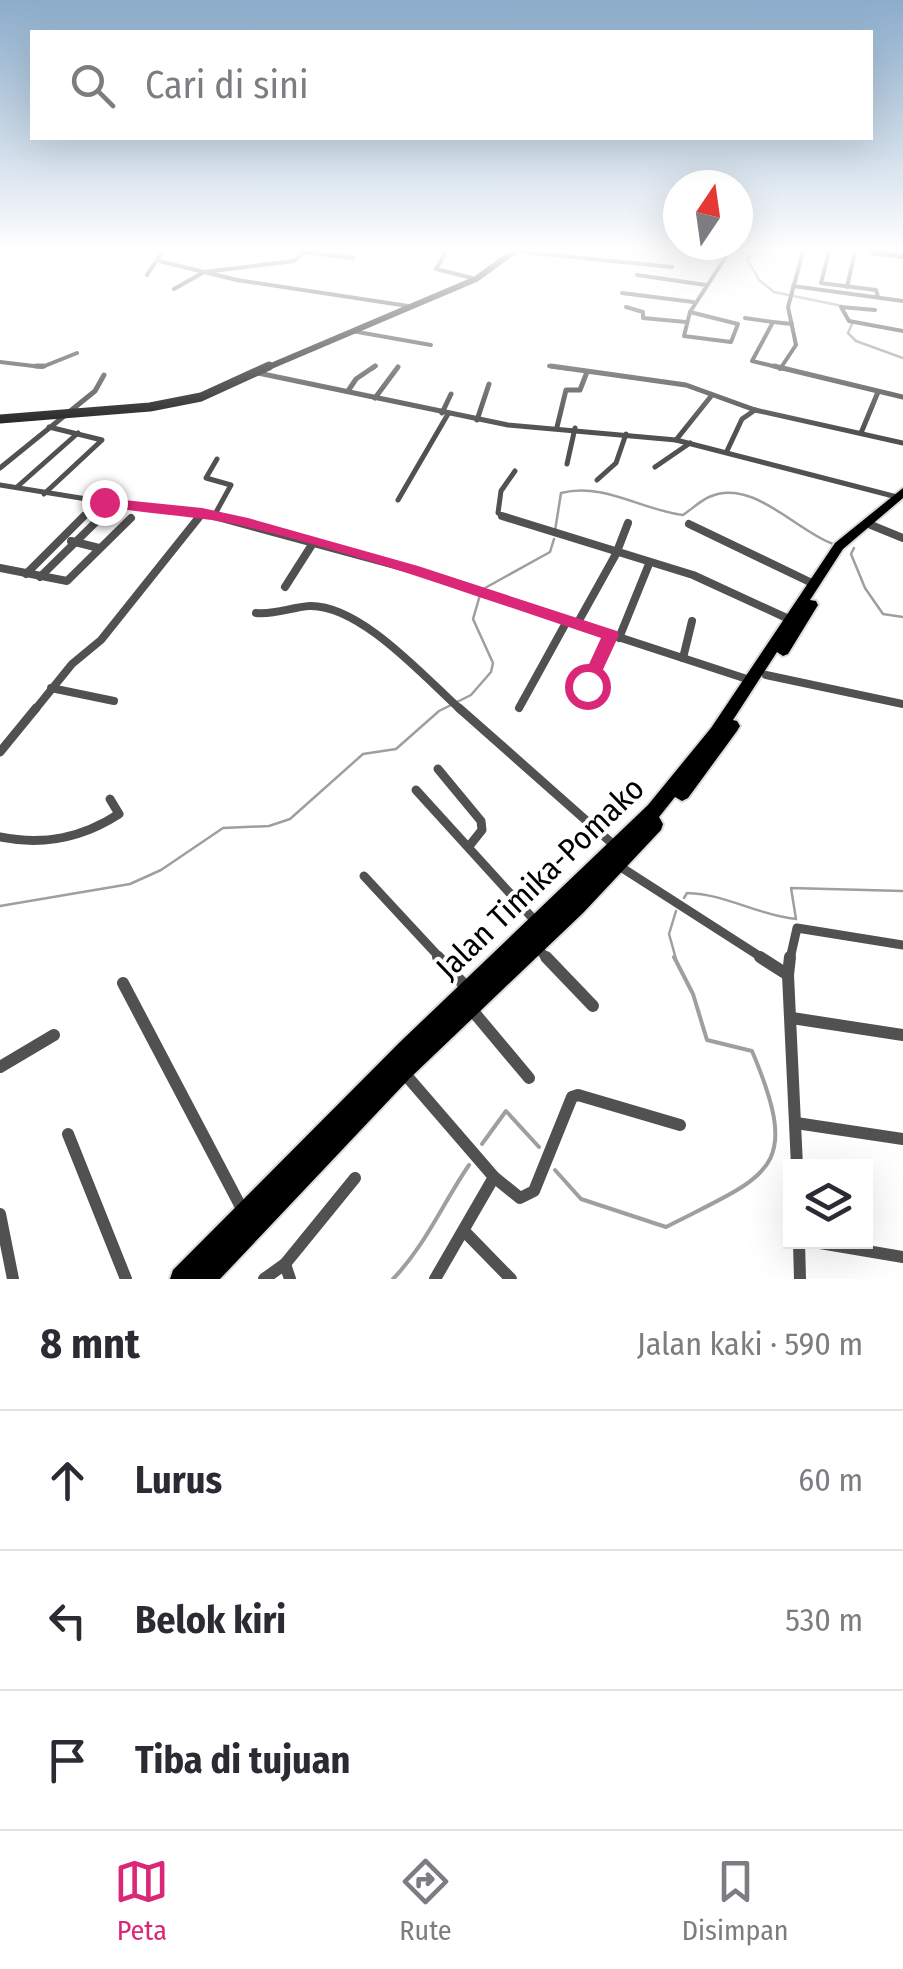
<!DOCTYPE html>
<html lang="id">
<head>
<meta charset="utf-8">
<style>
  :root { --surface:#fff; --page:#f7f7f7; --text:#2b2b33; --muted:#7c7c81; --line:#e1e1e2; --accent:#db2777 }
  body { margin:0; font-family:"Fira Sans Condensed",sans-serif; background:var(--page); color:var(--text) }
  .controls { position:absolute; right:30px; bottom:30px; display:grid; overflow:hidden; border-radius:0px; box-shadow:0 10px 40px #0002 }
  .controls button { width:90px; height:90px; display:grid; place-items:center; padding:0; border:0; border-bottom:2px solid var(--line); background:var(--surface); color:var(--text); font:50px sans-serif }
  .compass { position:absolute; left:663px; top:170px; width:90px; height:90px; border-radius:50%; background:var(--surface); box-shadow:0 10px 40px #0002; rotate:13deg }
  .stop { position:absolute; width:30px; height:30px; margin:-22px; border:8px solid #db2777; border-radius:50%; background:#fff }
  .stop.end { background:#db2777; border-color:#fff; box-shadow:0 2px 10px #0008 }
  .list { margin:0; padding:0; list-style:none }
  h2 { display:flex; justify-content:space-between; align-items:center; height:130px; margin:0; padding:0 40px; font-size:42px }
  h2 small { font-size:32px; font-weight:400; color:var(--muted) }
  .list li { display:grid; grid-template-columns:65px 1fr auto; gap:30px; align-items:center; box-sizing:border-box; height:140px; padding:0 40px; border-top:2px solid var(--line) }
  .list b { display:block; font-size:38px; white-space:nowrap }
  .list em { font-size:32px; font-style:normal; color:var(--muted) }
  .icon { flex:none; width:55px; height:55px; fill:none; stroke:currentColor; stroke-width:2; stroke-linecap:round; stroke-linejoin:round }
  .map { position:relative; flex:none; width:903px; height:1279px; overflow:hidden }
  .search { position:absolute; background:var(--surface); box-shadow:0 10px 40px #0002; left:30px; right:30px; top:30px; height:110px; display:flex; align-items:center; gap:25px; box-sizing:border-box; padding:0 35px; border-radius:0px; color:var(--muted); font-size:38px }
  .sheet { height:550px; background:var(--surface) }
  nav { display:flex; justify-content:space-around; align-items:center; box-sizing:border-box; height:140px; border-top:2px solid var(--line); background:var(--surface); font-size:28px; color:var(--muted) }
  nav a { display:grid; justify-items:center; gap:5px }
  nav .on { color:var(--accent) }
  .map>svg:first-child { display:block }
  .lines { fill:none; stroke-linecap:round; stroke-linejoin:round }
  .stream-far1 { stroke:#9f9f9f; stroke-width:2.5 }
  .stream { stroke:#9f9f9f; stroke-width:4 }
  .highway-casing { stroke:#dbdbdb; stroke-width:4 }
  .street-far4 { stroke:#515151; stroke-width:4 }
  .street-far3 { stroke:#515151; stroke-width:5 }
  .street-far2 { stroke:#515151; stroke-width:8 }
  .street-far1 { stroke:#515151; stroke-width:9 }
  .street { stroke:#515151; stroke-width:12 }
  .secondary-far1 { stroke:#1e1e1e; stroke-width:6 }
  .secondary { stroke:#1e1e1e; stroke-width:9 }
  .highway { fill:#000; fill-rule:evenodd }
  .route { fill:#db2777 }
  .labels { text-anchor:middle; stroke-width:8; stroke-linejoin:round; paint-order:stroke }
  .near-street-label { font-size:32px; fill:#000; stroke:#fff }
</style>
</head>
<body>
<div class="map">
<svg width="903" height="1279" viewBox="0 0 903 1279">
  <rect width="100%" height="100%" fill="#fff"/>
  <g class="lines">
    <g class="stream-far1">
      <path d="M754,252L747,259L759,280L774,292L842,306"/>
      <path d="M852,324L848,333L856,341L903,358"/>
      <path d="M555,531L561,493C603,482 642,510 683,515C692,509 700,501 709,497C752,477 796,531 833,544"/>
      <path d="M854,548L851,554L865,588L883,614L903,617"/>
      <path d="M485,588L550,552L554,539"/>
      <path d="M684,898L687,893C726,894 757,915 796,919L791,888L903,891"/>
      <path d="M0,906L130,884L161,870L223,828L269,826L290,819L363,754L396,749L439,711L471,695L491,672L493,663L473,619L480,595"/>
      <path d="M676,959L669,934L676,911"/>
    </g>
    <g class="stream">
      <path d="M482,1144L506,1111L539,1147"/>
      <path d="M555,1170L581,1199L666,1227C769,1174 803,1172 752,1051L707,1040L693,994L674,957"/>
      <path d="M393,1279C425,1246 443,1203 469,1165"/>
    </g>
    <defs>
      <path id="highway" d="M903,488V498L843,549L810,600L816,601L818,605L788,654L783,656L777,652L733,720L737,721L740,726L737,731L688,798L682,801L675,797L659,817L663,824L661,830L583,913L410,1078L220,1279H170L173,1270L400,1042L648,805L711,728L835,543Z"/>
    </defs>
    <use href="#highway" class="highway-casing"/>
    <g class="street-far4">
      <path d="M304,252L353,258"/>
      <path d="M446,252L436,269L476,279"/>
      <path d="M523,252L672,267"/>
      <path d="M829,252L821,283L876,290L878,297"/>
      <path d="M159,261L237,280L408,306"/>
      <path d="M147,275L162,252"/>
      <path d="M637,275L706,285"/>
      <path d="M793,286L903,301"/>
      <path d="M847,287L855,252"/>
      <path d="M174,289L204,272L294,261L304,252"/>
      <path d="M622,293L693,302"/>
      <path d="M626,307L643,312V318L686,322"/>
      <path d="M875,310L841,307L849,321L903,331"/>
      <path d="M690,312L738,324L731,342L684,336Z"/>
      <path d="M690,312L729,252"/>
      <path d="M745,318L773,322"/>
      <path d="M352,331L431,345"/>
      <path d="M0,362L42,367L77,353"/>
      <path d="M549,366L570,369"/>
      <path d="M372,369L376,366"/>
      <path d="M780,369L796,345L788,307L803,252"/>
      <path d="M785,369L752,361L773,322L792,324"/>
    </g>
    <g class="street-far3">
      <path d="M36,366H44"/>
      <path d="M551,366L686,385L755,410L903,443"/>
      <path d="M774,366L903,397"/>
      <path d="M258,373L508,425L676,440L897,497"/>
      <path d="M348,391L356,379L375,366"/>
      <path d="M375,398L398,367"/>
      <path d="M442,413L451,394"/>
      <path d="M477,420L489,384"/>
      <path d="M557,427L566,390H580L587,372"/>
      <path d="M861,433L878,392"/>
      <path d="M676,440L712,395"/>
      <path d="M727,451L742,419L755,410"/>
      <path d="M567,464L575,428"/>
      <path d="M655,467L690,443"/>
      <path d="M0,468L95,391L104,375"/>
      <path d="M597,480L616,463L626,434"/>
      <path d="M0,485L99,501"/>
      <path d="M17,487L78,433"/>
      <path d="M44,494L102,440L49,427"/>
      <path d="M398,500L448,414"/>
      <path d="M214,516L231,485L206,478L217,459"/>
      <path d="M82,518L99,501L225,518"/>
      <path d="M100,518L115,503"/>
      <path d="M198,518L202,513"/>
      <path d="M506,518L498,513L501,491L515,471"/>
    </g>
    <g class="street-far2">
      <path d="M214,516L413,570L750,680"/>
      <path d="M502,516L693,575L791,620"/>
      <path d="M689,524L814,584"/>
      <path d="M871,525L903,538"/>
      <path d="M71,541L99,548"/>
      <path d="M0,568L67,581L131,518"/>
      <path d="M26,574L84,516"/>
      <path d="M40,577L102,516"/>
      <path d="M285,587L313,543"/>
      <path d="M256,613C276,615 291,607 310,606C361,605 425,678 462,711"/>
      <path d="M577,624L616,554L628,523"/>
      <path d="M619,638L649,564"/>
      <path d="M683,658L692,621"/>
      <path d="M766,675L903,704"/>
      <path d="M51,688L114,701"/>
      <path d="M582,697L611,635"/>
      <path d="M519,708L567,621"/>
      <path d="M34,711L72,664L101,640L200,516"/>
    </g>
    <g class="street-far1">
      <path d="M459,708L615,846"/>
      <path d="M0,752L36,708"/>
      <path d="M438,769L481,821L482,830L470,845"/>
      <path d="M416,790L537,923"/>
      <path d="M0,837C44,846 82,838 119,814L110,799"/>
      <path d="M616,864L764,959"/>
      <path d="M364,876L441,959"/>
      <path d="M537,948L548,959"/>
      <path d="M790,959L797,928L903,945"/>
    </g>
    <g class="street">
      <path d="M438,957L468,989"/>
      <path d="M546,957L593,1006"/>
      <path d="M760,957L788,975L797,1166"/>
      <path d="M788,975L790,957"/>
      <path d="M123,983L242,1209"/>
      <path d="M472,1010L529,1078"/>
      <path d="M792,1018L903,1035"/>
      <path d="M0,1067L54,1035"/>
      <path d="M405,1074L494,1177L520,1198L534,1191L572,1097L578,1095L680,1125"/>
      <path d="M796,1123L903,1139"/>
      <path d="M68,1134L126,1279"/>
      <path d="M0,1214L13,1279"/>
      <path d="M465,1232L511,1279"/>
      <path d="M799,1242L800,1279"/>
      <path d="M814,1242L903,1257"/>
      <path d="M285,1264L290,1279"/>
      <path d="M264,1279L285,1264L355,1178"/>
      <path d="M435,1279L494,1177"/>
    </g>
    <g class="secondary-far1">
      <path d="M872,252L903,256"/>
      <path d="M264,369L476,279L513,252"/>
    </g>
    <path class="secondary" d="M0,419L150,407L201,397L269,366"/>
    <use href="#highway" class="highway"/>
  </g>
  <linearGradient id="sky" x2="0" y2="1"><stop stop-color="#8baccb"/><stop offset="0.58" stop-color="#fff"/><stop offset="1" stop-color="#fff" stop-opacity="0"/></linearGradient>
  <rect width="903" height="431" fill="url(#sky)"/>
  <path class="route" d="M104,498L202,508L248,518L418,566L617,631L619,635L593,691L587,693L579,686L601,638C483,599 365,555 243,526C196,515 147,515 100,505L98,502Z"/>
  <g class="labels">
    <g class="near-street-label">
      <text transform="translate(540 878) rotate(-44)" y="11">Jalan Timika-Pomako</text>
    </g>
  </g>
</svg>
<div class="controls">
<button><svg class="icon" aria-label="layers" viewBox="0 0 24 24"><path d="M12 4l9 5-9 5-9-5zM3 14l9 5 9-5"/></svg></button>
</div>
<svg class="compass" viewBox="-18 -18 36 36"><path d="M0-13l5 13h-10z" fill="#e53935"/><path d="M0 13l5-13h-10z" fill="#7c7c81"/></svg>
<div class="stop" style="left:587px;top:686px"></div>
<div class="stop end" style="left:104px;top:502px"></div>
<div class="search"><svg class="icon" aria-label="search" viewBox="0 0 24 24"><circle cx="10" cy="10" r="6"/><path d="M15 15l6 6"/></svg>Cari di sini</div>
</div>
<section class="sheet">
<h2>8 mnt<small>Jalan kaki · 590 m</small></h2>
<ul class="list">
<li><svg class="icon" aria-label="ahead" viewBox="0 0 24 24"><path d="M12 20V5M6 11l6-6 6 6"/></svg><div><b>Lurus</b></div><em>60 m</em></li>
<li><svg class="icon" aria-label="left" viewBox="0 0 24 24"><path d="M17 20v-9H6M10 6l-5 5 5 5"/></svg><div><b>Belok kiri</b></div><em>530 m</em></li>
<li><svg class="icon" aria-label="arrive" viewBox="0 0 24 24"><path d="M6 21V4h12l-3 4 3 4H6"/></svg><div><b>Tiba di tujuan</b></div></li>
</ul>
</section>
<nav>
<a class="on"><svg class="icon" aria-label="map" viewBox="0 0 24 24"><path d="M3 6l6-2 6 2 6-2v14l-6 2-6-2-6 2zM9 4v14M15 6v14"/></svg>Peta</a>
<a><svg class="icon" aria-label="directions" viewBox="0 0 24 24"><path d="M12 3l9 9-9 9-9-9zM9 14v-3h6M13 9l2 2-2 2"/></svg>Rute</a>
<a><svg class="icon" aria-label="saved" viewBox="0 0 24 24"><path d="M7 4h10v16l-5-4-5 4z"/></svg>Disimpan</a>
</nav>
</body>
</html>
